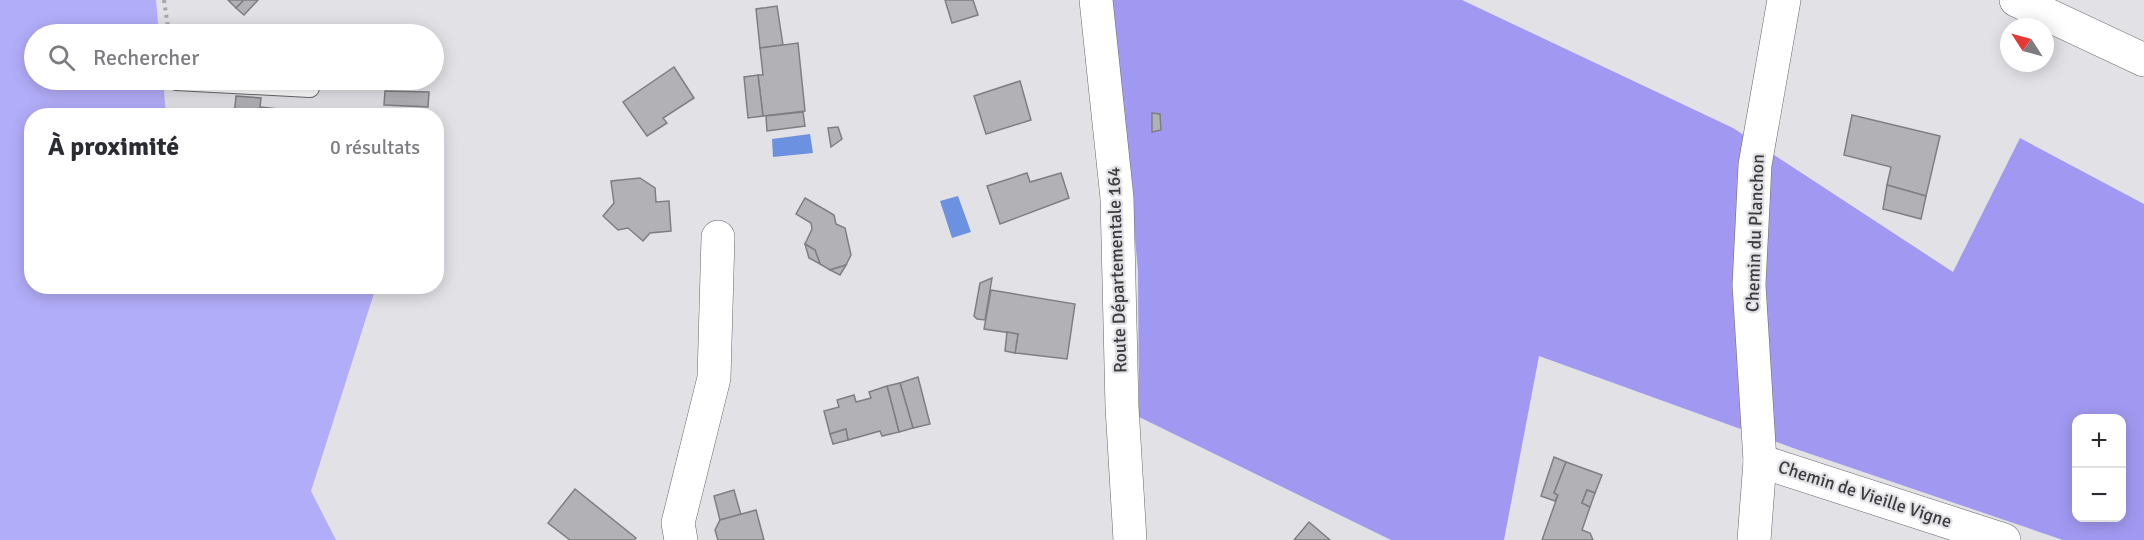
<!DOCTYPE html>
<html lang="fr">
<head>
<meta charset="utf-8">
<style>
  :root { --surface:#fff; --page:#f2f2f3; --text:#2b2b33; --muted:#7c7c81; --line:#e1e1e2 }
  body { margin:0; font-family:Signika,sans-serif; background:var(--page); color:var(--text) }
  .controls { position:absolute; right:18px; bottom:18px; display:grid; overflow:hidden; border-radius:12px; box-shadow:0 3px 15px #0003 }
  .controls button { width:54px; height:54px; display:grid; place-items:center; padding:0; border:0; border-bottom:2px solid var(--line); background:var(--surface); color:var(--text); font:30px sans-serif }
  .compass { position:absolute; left:2000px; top:18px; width:54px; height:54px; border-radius:50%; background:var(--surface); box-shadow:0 3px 15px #0003; rotate:306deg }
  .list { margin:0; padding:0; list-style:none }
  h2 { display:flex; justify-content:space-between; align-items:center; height:78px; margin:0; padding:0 24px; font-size:26px }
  h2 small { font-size:20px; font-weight:400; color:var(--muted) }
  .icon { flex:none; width:33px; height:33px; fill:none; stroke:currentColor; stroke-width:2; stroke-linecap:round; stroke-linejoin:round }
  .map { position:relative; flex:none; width:2144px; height:540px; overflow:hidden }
  .search { position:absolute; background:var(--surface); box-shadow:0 3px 15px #0003; left:24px; top:24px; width:420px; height:66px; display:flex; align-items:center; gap:15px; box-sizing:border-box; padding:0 21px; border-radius:33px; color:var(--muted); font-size:22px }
  .panel { position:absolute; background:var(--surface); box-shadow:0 3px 15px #0003; left:24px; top:108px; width:420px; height:186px; border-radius:24px }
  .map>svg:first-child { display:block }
  .green { fill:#b2adf8 }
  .forest { fill:#a199f1; fill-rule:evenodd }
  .water { fill:#6c91e1 }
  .building { fill:#b2b1b5; stroke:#807e83; stroke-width:1.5 }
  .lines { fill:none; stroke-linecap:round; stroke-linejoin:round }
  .service-casing { stroke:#67676b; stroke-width:20 }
  .minor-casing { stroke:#67676b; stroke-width:34 }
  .tertiary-casing { stroke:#67676b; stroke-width:34 }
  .path { stroke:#a7a7ab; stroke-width:4; stroke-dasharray:3 4.5; stroke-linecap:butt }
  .service { stroke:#fff; stroke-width:18 }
  .minor { stroke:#fff; stroke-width:33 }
  .tertiary { stroke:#fff; stroke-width:33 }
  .labels { text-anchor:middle; stroke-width:4.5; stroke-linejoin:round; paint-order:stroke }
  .street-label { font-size:18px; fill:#3c3c3e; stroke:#e1e1e6 }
</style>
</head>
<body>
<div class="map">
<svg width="2144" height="540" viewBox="0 0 2144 540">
  <rect width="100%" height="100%" fill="#e1e1e6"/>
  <path class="green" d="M0,0H156L159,34H34V80H163L166,115L32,116V286L376,287L311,491L336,540H0Z"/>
  <path class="forest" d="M1112,0H1462L1733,128L1953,272L2020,138L2144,204V540H2063L1793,448L1539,356L1504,540H1391L1139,417L1138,271ZM2076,418H2122V518H2076Z"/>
  <g class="water">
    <path d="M810,134L813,153L773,157L772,139Z"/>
    <path d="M958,196L971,232L952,238L940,201Z"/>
  </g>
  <g class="building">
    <path d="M228,0H244L236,8Z"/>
    <path d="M244,0H258L244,15L236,8Z"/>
    <path d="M945,0H973L978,15L952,23Z"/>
    <path d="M777,6L783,45L760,48L756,9Z"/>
    <path d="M798,43L805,111L763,116L758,75H763L760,48Z"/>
    <path d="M674,67L694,98L663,118L667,123L647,136L623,102Z"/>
    <path d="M758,75L763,116L748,118L744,77Z"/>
    <path d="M1020,81L1031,120L986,134L974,96Z"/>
    <path d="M385,91L429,92L428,107L384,105Z"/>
    <path d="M236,96L261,98L260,107L287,110L286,116H234Z"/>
    <path d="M803,112L805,126L767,131L766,116Z"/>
    <path d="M1152,113L1160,114L1161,130L1152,132Z"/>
    <path d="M1852,115L1940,136L1926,196L1887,185L1891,167L1844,155Z"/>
    <path d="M838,127L842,139L831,147L828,128Z"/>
    <path d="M1027,173L1030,182L1061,173L1069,198L1000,224L987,186Z"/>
    <path d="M640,178L655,188L656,202L669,201L671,231L650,233L643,241L628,228L618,230L603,216L614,203L611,181Z"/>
    <path d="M1887,185L1926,196L1921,219L1883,209Z"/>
    <path d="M805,198L834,215L836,224L845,228L851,255L846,265L830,270L820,264L815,250L805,244L812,229L811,223L796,214Z"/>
    <path d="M805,244L815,250L820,264L809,258Z"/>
    <path d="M846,265L840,275L830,270Z"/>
    <path d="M992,278L985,320L977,319L974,316L980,283Z"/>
    <path d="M991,290L1075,304L1067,359L1015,353L1018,334L984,329Z"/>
    <path d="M1007,332L1018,334L1015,353L1005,351Z"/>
    <path d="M918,377L930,424L913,428L900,383Z"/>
    <path d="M900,383L913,428L899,432L887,386Z"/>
    <path d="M887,386L899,432L882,436L880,431L848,440L846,429L830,434L824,411L839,407L837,400L854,395L856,402L871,398L869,392Z"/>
    <path d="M846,429L848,440L833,444L830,434Z"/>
    <path d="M1554,457L1566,462L1554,493L1558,495L1555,501L1541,496Z"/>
    <path d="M1566,462L1602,475L1595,493L1587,490L1582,503L1590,507L1582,530L1590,533L1593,540H1542L1558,495L1554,493Z"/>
    <path d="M575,489L636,538L634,540H570L548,523Z"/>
    <path d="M734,490L741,515L720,520L714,496Z"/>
    <path d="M1587,490L1595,493L1590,507L1582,503Z"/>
    <path d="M756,510L764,540H718L715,530L720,520Z"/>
    <path d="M1309,522L1330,540H1294Z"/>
  </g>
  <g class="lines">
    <defs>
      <path id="service" d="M176,81L310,88"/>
      <g id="minor">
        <path d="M2016,0L2144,60"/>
        <path d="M1760,461L2004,540"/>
        <path d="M681,540L678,523L714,378L718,237"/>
        <path d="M1754,540L1760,461L1749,285L1755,165L1784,0"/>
      </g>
      <path id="tertiary" d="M1096,0L1117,198L1122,407L1130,540"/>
    </defs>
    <use href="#service" class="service-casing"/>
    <use href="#minor" class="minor-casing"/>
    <use href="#tertiary" class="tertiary-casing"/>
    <path class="path" d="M164,0L169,34"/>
    <use href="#service" class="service"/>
    <use href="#minor" class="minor"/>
    <use href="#tertiary" class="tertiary"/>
  </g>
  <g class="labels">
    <g class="street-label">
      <text transform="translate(1755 233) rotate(-88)" y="6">Chemin du Planchon</text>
      <text transform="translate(1117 270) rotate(-92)" y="6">Route Départementale 164</text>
      <text transform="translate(1865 494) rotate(18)" y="6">Chemin de Vieille Vigne</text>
    </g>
  </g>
</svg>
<div class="controls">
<button>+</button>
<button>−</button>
</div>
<svg class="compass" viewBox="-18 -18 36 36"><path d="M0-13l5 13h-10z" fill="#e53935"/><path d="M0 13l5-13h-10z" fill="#7c7c81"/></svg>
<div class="search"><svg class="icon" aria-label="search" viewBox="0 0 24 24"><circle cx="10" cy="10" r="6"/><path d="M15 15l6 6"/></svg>Rechercher</div>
<section class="panel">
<h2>À proximité<small>0 résultats</small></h2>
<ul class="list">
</ul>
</section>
</div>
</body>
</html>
